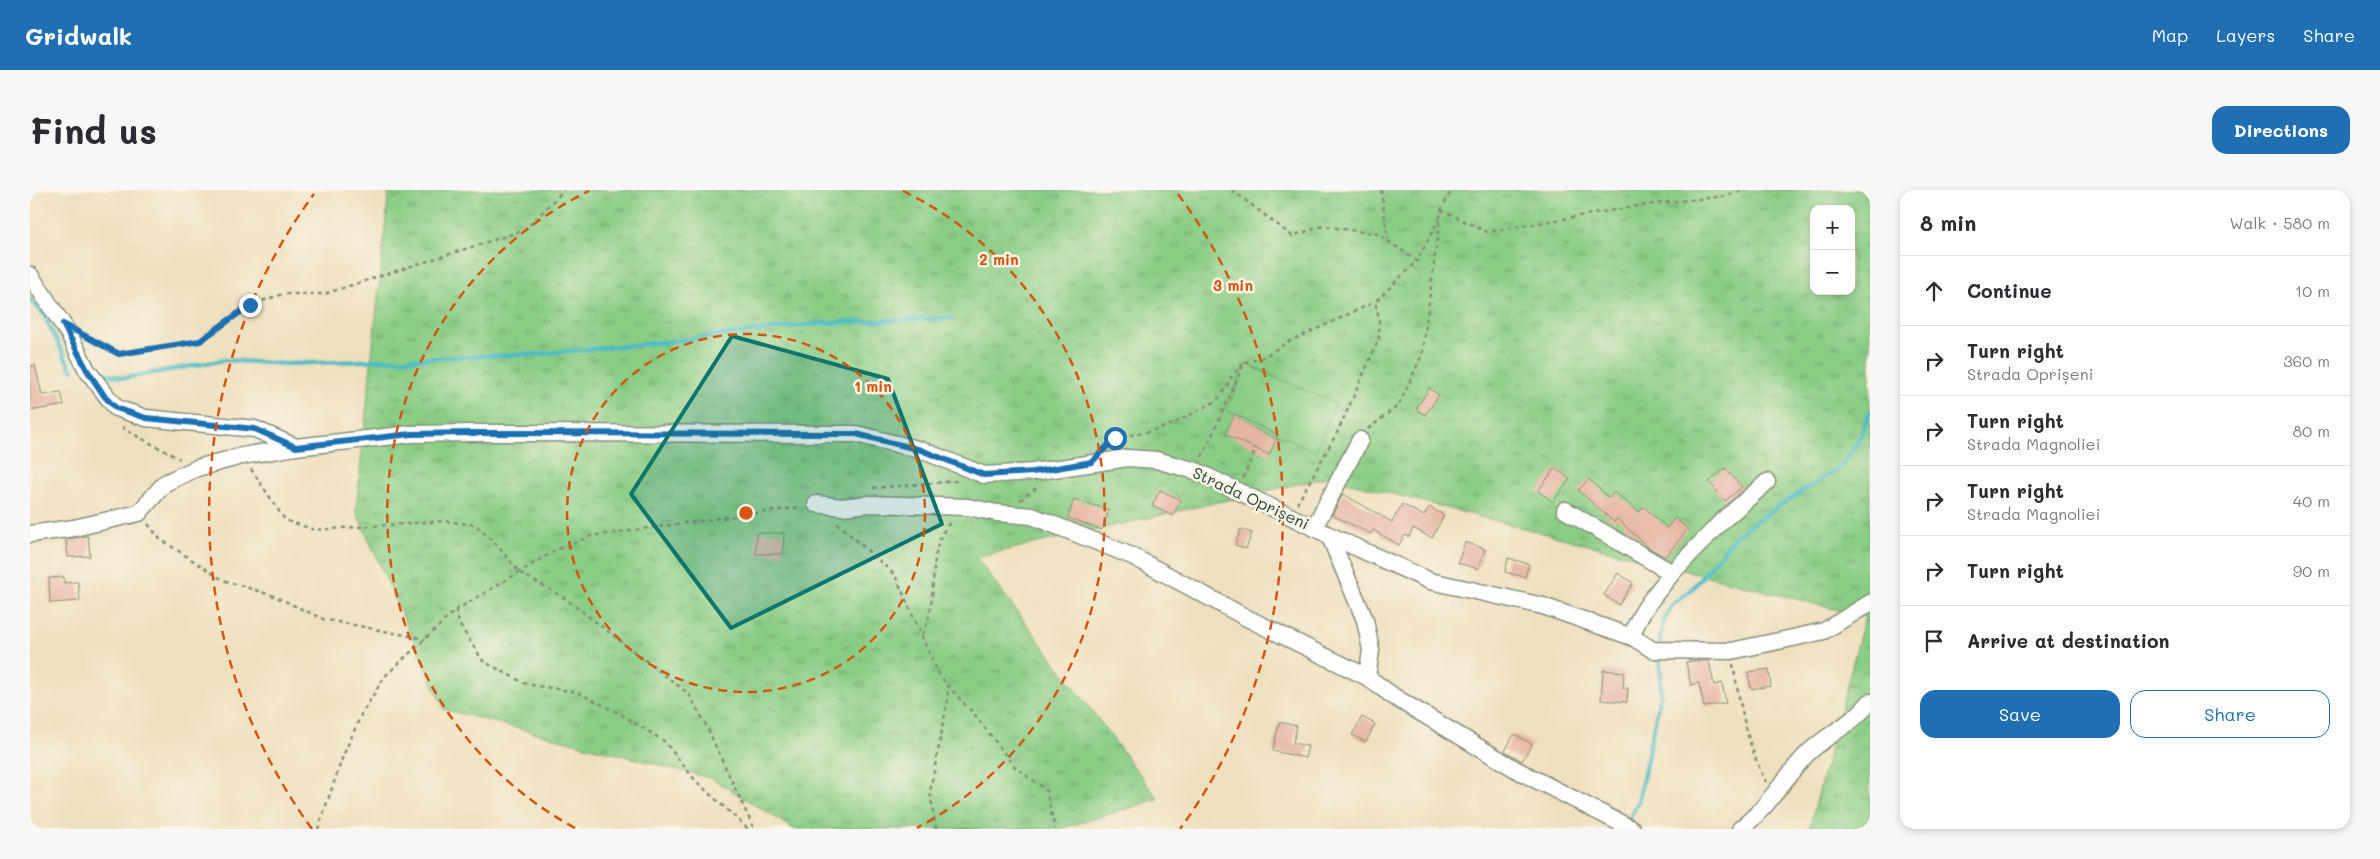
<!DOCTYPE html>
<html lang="en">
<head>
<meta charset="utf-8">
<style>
  :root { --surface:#fff; --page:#f7f7f7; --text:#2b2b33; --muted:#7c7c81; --line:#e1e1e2; --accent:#1f6fb2 }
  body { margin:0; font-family:Mali,sans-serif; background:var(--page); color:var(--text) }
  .controls { position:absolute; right:15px; top:15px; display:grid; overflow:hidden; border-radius:10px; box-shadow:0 2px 8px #0003 }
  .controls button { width:45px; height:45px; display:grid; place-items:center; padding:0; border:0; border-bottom:1px solid var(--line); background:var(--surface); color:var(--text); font:25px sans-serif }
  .stop { position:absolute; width:15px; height:15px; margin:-11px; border:4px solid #1f6fb2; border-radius:50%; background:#fff }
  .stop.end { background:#1f6fb2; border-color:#fff; box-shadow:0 1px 5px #0008 }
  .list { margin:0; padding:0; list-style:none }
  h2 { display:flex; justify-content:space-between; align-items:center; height:65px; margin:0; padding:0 20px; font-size:21px }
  h2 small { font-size:16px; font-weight:400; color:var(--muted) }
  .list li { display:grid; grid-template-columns:32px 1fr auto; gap:15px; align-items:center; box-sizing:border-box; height:70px; padding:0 20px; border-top:1px solid var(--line) }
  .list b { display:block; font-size:19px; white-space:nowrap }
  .list p { margin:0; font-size:16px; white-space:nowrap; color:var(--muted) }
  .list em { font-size:16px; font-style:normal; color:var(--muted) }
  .actions { display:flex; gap:10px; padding:15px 20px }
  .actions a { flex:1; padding:11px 0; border:1px solid var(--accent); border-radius:15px; text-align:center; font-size:18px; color:var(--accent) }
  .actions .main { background:var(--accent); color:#fff }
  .icon { flex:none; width:28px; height:28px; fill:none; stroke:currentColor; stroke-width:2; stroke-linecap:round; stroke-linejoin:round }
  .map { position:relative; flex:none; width:1840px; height:639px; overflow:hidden; border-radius:15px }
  header { display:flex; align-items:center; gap:30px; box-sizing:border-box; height:70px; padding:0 25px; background:var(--accent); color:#fff }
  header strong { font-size:24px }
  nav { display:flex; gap:28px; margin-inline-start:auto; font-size:18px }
  .intro { display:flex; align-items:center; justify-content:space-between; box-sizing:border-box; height:120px; padding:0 30px }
  h1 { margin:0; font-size:35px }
  .button { padding:12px 22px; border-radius:15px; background:var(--accent); color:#fff; font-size:18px; font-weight:700 }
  main { display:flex; gap:30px; padding:0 30px }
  aside { flex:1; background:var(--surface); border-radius:15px; box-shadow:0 2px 8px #0003 }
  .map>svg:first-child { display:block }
  .grass { fill:url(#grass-tufts); stroke:#54855c; fill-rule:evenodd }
  .pitch { fill:#8acd85; stroke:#54855c }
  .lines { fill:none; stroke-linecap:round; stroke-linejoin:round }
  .stream { stroke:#4dbbc3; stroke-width:4.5 }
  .building { fill:#e5b4a2 }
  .minor-casing { stroke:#868e79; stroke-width:19 }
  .path { stroke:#868e79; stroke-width:2.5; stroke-dasharray:4 4; stroke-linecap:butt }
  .minor { stroke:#fff; stroke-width:16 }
  .route { stroke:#1f6fb2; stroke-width:6 }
  .marked { fill:#0f766e; fill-opacity:0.2; stroke:#0f766e; stroke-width:4; stroke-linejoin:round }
  .ring { fill:none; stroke:#d45610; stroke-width:2.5; stroke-dasharray:9 6 }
  .labels { text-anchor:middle; stroke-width:5; stroke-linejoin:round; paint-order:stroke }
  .street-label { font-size:16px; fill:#1f3d34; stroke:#fcf5e5 }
  .centre { fill:#d45610; stroke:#fcf5e5; stroke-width:2.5 }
  .ring-label { font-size:15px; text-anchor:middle; font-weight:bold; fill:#d45610; stroke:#fcf5e5; stroke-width:5; stroke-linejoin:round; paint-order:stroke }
</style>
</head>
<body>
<header>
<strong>Gridwalk</strong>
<nav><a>Map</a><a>Layers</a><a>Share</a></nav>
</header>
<div class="intro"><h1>Find us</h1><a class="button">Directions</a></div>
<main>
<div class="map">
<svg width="1840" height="639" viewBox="0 0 1840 639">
  <defs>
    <pattern id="grass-tufts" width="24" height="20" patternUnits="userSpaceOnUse" patternTransform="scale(1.25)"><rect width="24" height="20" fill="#8acd85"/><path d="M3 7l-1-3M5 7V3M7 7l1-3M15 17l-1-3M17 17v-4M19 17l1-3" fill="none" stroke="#70a86e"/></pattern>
  </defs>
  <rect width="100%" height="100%" fill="#fcf5e5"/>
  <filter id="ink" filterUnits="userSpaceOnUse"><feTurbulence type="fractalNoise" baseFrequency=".02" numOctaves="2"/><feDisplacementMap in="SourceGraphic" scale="10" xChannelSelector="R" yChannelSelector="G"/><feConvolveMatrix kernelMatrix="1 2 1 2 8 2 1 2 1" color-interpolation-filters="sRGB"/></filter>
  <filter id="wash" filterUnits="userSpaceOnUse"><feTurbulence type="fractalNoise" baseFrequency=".0096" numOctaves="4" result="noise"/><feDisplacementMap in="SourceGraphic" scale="20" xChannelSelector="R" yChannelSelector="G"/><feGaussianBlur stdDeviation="1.12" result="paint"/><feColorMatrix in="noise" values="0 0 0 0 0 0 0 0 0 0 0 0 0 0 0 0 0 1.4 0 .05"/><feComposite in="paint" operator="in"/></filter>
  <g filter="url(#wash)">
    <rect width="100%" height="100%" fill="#eedfbe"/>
    <path class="grass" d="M359,0H1840V639H1779L1835,427L1298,287L946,367L1128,609L1030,639H764L683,589L414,519L326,321ZM1784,19H1821V101H1784Z"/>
    <path class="pitch" d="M1216,174L1306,214L1285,261L1196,220Z"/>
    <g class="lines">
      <g class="stream">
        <path d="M0,109L14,125L41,179L43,180"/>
        <path d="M73,183L94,188L195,170L257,174L508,164L625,153L794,133L922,128"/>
        <path d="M1630,456V447L1634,430L1642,415L1662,399L1703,349L1724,332L1811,277L1827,254L1840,222"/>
        <path d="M1597,634L1608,612L1631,502L1630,464"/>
      </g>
    </g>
    <g id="blocks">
      <g class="building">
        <path d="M5,175L12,205L31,202L34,215L0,221V176Z"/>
        <path d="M1399,198L1409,205L1395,225L1386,219Z"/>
        <path d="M1205,224L1248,245L1239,265L1195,244Z"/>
        <path d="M1525,278L1540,289L1523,312L1508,301Z"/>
        <path d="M1695,278L1712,297L1695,311L1679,292Z"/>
        <path d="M1559,289L1579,308L1584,302L1609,322L1614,317L1637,338L1645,328L1658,339L1635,367L1619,358L1587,329L1584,332L1548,300Z"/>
        <path d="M1130,300L1151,310L1143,326L1122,316Z"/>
        <path d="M1313,304L1362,332L1372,314L1394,326L1399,317L1414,325L1402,348L1383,338L1379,347L1375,345L1369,355L1343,340L1341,344L1302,325Z"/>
        <path d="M1044,309L1079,320L1072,340L1038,328Z"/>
        <path d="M1211,339L1222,343L1216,359L1205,355Z"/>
        <path d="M726,343H754L753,364H726Z"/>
        <path d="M58,346L60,366L38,367L36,349Z"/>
        <path d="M1435,352L1455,359L1448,379L1428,373Z"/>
        <path d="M1478,368L1499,374L1495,387L1475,382Z"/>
        <path d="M1588,383L1603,393L1589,415L1574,405Z"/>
        <path d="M34,387V393L48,392L50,411L20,413L19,388Z"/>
        <path d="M1663,471H1679L1684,495L1692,493L1696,513L1674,517L1669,493L1661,495L1656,472Z"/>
        <path d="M1739,479L1741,496L1721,499L1718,482Z"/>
        <path d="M1573,480L1594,482L1593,498H1598L1597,512L1571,510Z"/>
        <path d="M1332,527L1345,534L1336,552L1322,545Z"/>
        <path d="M1249,532L1267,536L1263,553L1278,556L1275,568L1243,561Z"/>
        <path d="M1484,544L1502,554L1492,571L1475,561Z"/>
      </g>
    </g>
  </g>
  <g filter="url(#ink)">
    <use href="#blocks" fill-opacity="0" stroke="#868e79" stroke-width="1"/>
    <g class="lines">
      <defs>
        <g id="minor">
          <path d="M0,85L39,144L57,180L86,218L116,228L225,239L266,257"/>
          <path d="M786,314L812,317L839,314L938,317L967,323L1002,326L1102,366L1217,428L1337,487"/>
          <path d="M1535,320L1642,383C1627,402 1608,423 1602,447"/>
          <path d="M1284,338L1330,250"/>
          <path d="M0,344L44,338L109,323L135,293L167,278L212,266L266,257L381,244L441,243L826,244L891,260L954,285L1003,282L1098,268L1126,270L1166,281L1299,345L1400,391L1513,416L1602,447L1623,460L1701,461L1758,449L1794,441L1840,413"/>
          <path d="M1299,345L1335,430L1341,460L1337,487L1366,508L1487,580L1602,639"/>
          <path d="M1642,383L1691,332L1737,292"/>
          <path d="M1710,639C1739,617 1753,589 1777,564C1797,544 1822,535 1840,512"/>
        </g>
      </defs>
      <use href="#minor" class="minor-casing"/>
      <g class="path">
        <path d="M1202,0L1262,46L1293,36L1348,44L1387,71L1409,29"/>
        <path d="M1351,0L1358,50"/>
        <path d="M1411,20L1457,42L1614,15L1696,6L1715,0"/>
        <path d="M58,148L89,164L170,151L220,115L253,104H294L495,40L534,0"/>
        <path d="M93,236L94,239L150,269"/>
        <path d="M1338,239L1369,215L1392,165L1411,20L1422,0"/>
        <path d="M1079,255L1085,248L1118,242L1143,234L1186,211L1197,197L1201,187L1213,174"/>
        <path d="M1172,267L1215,172L1230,169L1256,153L1345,112"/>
        <path d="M221,279L255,330L285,340L414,331L446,335L467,355L489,382L536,409L659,504L675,533L724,639"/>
        <path d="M1213,288L1226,258"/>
        <path d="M843,298L927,291"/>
        <path d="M990,310L1008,297"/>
        <path d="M1267,314L1308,241L1349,149V128L1345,112L1387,71"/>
        <path d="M807,333L865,385L907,481L917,495L945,525L984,576L1016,600L1025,639"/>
        <path d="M118,334L130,349L193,390L244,406L293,429L395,449"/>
        <path d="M426,420L429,434L453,471L496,494L546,502L589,523L634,551L666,591L718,639"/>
        <path d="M892,444C911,411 894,357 921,332"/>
        <path d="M1703,474C1710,513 1717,556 1736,592"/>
        <path d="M288,639L313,566L331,525L355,486L426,420L526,360L561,346L771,317"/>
        <path d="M906,639L900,602L918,509L917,495"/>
      </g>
      <use href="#minor" class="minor"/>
    </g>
  </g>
  <g class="lines" filter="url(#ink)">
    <path class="route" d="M220,115L170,151L89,164L33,134L57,180L75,207L86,218L116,228L225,239L266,257L381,244L441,243L826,244L891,260L954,285L1003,282L1062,272L1085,248"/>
  </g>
  <path class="marked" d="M702,146L858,189L912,334L701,438L601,304Z"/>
  <g class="ring">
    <circle cx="716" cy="323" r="179"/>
    <path d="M545 638A358 358 0 0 1 559 1M873 1A358 358 0 0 1 887 638"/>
    <path d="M282 639A537 537 0 0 1 284 4M1148 4A537 537 0 0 1 1150 639"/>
  </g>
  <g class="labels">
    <g class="street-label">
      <text transform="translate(1221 308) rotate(25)" y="6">Strada Oprișeni</text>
    </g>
  </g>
  <circle cx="716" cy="323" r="8" class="centre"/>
  <g class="ring-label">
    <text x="969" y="75">2 min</text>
    <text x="1203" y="101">3 min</text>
    <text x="843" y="202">1 min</text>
  </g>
</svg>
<div class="controls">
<button>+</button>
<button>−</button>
</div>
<div class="stop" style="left:1085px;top:248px"></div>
<div class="stop end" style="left:220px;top:115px"></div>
</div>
<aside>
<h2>8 min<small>Walk · 580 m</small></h2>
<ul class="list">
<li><svg class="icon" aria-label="ahead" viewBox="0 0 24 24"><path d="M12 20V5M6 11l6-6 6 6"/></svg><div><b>Continue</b></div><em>10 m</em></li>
<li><svg class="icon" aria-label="right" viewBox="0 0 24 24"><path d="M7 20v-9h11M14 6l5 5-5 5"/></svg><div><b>Turn right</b><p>Strada Oprișeni</p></div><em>360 m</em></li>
<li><svg class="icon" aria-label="right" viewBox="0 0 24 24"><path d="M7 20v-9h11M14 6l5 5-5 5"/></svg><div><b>Turn right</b><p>Strada Magnoliei</p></div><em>80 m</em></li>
<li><svg class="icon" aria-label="right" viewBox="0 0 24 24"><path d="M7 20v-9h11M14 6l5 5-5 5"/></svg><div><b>Turn right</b><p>Strada Magnoliei</p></div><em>40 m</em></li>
<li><svg class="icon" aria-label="right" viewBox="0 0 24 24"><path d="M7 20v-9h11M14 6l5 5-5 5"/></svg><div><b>Turn right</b></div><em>90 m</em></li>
<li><svg class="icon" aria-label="arrive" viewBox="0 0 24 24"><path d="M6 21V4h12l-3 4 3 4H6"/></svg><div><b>Arrive at destination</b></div></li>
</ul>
<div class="actions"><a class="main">Save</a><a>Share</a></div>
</aside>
</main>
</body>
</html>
